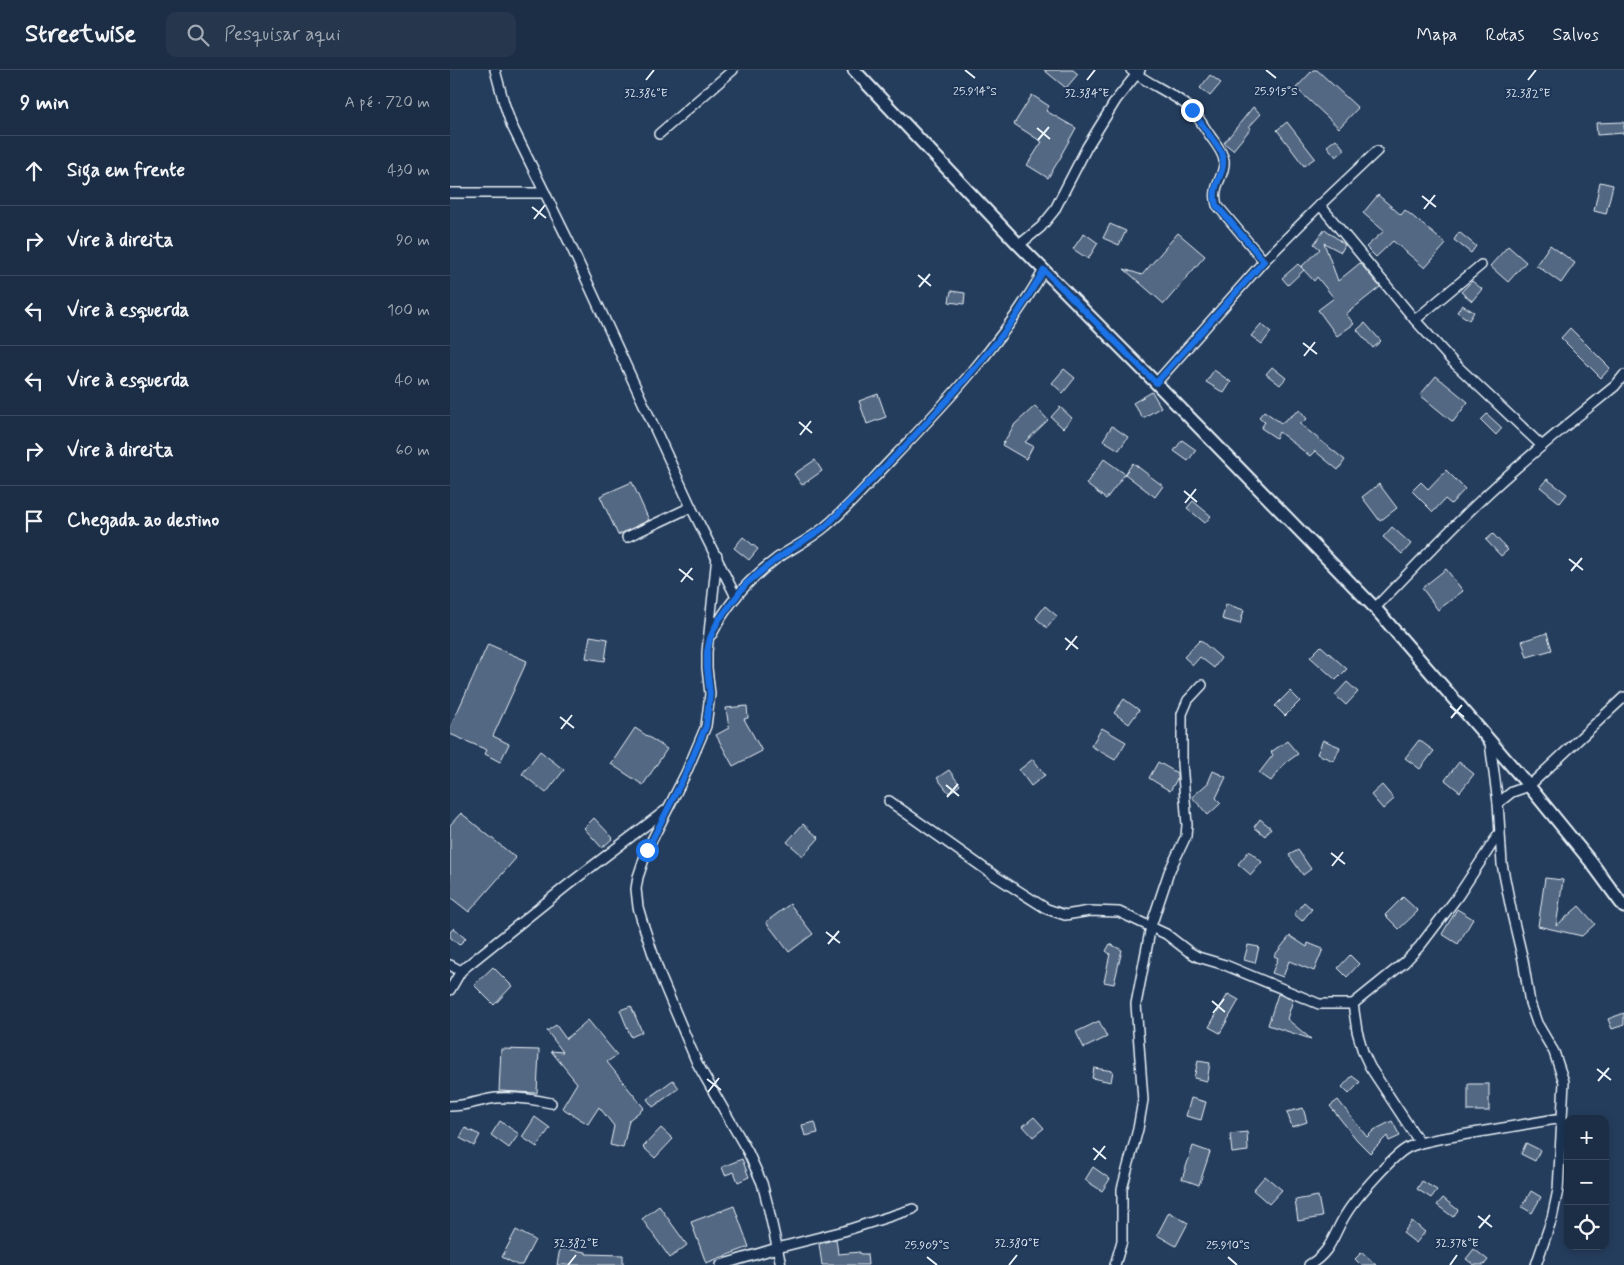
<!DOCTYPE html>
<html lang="pt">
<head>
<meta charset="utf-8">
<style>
  :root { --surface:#1c2e46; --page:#25364d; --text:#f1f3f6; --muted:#a0a8b3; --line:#3a4a5f }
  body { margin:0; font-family:Mynerve,sans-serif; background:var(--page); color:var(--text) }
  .controls { position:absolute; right:15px; bottom:15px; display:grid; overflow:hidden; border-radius:10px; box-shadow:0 2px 8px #0003 }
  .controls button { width:45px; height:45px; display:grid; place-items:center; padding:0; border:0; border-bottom:1px solid var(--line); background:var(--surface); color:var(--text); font:25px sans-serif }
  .stop { position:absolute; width:15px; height:15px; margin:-11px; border:4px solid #1a73e8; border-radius:50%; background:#fff }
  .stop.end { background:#1a73e8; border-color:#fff; box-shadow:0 1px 5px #0008 }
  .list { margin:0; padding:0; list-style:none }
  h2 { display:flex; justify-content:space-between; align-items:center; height:65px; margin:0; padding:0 20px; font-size:21px }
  h2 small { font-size:16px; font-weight:400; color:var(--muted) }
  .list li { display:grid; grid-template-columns:32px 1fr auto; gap:15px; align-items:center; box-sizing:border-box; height:70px; padding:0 20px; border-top:1px solid var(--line) }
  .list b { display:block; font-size:19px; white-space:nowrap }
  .list em { font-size:16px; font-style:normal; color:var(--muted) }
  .icon { flex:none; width:28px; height:28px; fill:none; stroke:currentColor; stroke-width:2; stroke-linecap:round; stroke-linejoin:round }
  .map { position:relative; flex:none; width:1174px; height:1195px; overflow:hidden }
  header { display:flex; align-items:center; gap:30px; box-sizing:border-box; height:70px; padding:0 25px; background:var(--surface); border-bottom:1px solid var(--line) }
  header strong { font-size:24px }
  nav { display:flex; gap:28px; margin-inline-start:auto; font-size:18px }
  .search { width:350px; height:45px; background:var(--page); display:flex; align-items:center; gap:12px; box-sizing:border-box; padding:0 18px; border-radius:10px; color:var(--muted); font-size:19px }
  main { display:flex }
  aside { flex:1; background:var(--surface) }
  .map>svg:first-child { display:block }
  .building { fill:#536782; stroke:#e8f1f8 }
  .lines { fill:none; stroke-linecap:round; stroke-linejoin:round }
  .minor-casing { stroke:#e8f1f8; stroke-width:12 }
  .tertiary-casing { stroke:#e8f1f8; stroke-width:15 }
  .minor { stroke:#1d3557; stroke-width:9 }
  .tertiary { stroke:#1d3557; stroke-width:11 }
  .route { stroke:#1a73e8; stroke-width:6 }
  .ticks { fill:none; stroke:#e8f1f8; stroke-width:2 }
  .ticks-label { font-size:12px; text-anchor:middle; fill:#e8f1f8; stroke:#1d3557; stroke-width:4; stroke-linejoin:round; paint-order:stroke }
</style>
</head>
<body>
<header>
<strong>Streetwise</strong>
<div class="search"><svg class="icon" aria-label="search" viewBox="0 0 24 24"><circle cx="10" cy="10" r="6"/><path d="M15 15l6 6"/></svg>Pesquisar aqui</div>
<nav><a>Mapa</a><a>Rotas</a><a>Salvos</a></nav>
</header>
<main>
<aside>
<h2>9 min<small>A pé · 720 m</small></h2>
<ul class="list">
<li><svg class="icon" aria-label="ahead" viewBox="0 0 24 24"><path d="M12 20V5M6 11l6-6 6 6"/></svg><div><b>Siga em frente</b></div><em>430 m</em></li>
<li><svg class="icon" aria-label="right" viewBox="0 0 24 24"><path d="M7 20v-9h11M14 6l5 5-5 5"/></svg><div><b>Vire à direita</b></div><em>90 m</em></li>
<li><svg class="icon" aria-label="left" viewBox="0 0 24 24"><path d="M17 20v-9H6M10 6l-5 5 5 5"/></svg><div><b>Vire à esquerda</b></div><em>100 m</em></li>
<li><svg class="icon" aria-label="left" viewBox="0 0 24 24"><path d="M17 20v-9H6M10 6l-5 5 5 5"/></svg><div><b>Vire à esquerda</b></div><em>40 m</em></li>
<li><svg class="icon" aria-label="right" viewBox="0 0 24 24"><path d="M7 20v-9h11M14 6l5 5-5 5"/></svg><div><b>Vire à direita</b></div><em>60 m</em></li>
<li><svg class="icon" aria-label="arrive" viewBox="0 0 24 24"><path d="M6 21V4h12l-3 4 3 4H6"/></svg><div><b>Chegada ao destino</b></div></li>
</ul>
</aside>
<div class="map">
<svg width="1174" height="1195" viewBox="0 0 1174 1195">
  <rect width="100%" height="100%" fill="#253d5d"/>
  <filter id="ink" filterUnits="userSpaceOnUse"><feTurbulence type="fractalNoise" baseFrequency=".02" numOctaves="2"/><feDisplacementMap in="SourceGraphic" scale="10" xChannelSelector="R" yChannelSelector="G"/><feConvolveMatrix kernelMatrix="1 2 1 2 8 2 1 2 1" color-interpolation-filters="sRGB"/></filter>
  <g filter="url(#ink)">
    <g class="building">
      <path d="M594,0H623L628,4L616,18Z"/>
      <path d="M863,0H867L908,38L889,58L846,18Z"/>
      <path d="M760,5L771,13L760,26L750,18Z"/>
      <path d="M582,25L599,36L596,41L626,58L611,85H612L598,108L577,95L592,72L564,54Z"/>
      <path d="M803,37L811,44L799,57L801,58L783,80L774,73Z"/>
      <path d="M837,52L865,88L854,96L827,60Z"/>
      <path d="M1174,52V63L1147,65L1146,53Z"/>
      <path d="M886,69L895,80L886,87L877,76Z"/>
      <path d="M1150,112L1163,115L1156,144L1144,141Z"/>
      <path d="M928,125L951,145L955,140L996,174L975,198L943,171L926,187L916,177L934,161L913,143Z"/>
      <path d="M660,154L676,161L669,175L653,168Z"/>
      <path d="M875,159L895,175L891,182L874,173L888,211L910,193L930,217L896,244L904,254L887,266L868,240L884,228L867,207L864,211L851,197L870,179L864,174Z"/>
      <path d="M1009,162L1026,176L1021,183L1004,170Z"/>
      <path d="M634,163L648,173L638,189L623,179Z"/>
      <path d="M728,163L755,186L714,234L674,199L692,205Z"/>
      <path d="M1100,175L1125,193L1111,213L1086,195Z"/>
      <path d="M1058,176L1076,192L1058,212L1040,196Z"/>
      <path d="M848,194L854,200L838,215L832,208Z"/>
      <path d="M1022,211L1032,219L1022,231L1011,222Z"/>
      <path d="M501,221L515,223L514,234L499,232Z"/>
      <path d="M1012,235L1024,242L1019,250L1007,242Z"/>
      <path d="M915,253L931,271L923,278L907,260Z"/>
      <path d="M811,254L821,262L812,274L801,266Z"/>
      <path d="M1120,258L1160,298L1151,308L1111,268Z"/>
      <path d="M822,297L836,308L830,315L816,304Z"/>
      <path d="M614,299L625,308L613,323L602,313Z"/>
      <path d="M764,300L781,312L774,323L756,312Z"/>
      <path d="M986,306L1018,332L1003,352L970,325Z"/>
      <path d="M702,322L711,337L693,348L683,333Z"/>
      <path d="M428,324L436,347L417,354L409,331Z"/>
      <path d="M585,336L598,350L575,372L583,376L576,389L552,375L565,354Z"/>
      <path d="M610,337L622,348L613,358L601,347Z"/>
      <path d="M850,340L857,349L850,354L895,390L888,400L865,381L860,386L829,362L826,368L811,358L815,352L809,347L814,341L831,353Z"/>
      <path d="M1037,344L1052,358L1046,365L1031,350Z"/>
      <path d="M662,356L678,367L669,380L653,370Z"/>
      <path d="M732,370L746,380L738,391L724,381Z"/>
      <path d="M654,389L675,404L656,429L636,414Z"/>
      <path d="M365,390L372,401L352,415L344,404Z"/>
      <path d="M683,393L713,416L705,427L675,404Z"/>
      <path d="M996,400L1015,419L1001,434L995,429L983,442L962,421L971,412L978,419Z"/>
      <path d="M1097,409L1117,424L1110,433L1090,417Z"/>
      <path d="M182,412L199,450L168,465L150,426Z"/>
      <path d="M929,414L947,438L930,451L912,427Z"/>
      <path d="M743,431L761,446L755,453L737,438Z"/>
      <path d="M942,457L961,474L952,484L933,467Z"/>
      <path d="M1043,464L1058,480L1051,486L1036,470Z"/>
      <path d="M293,467L308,479L299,490L284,478Z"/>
      <path d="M996,499L1013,521L988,540L972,518Z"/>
      <path d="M776,534L794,540L790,554L772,549Z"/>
      <path d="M595,536L607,546L597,558L586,548Z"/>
      <path d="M1097,563L1102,580L1077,587L1072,571Z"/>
      <path d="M140,566L158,569L155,591L136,588Z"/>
      <path d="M750,570L771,588L764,598L750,587L743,595L734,587Z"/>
      <path d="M38,574L77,591L43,666L59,674L50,692L35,684L37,680L0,664V658Z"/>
      <path d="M871,576L897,599L886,610L860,587Z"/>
      <path d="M897,612L908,622L896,635L885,625Z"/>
      <path d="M840,621L850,631L835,646L825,636Z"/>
      <path d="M674,629L689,640L679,654L664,643Z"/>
      <path d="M297,636L298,648L294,649L312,681L283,696L266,665L279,658L276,638Z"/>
      <path d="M185,658L217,679L193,715L161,694Z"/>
      <path d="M652,658L676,672L665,690L641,676Z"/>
      <path d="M873,670L890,677L884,691L867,684Z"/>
      <path d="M969,670L984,681L970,699L955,688Z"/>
      <path d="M837,671L848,684L834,694L821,711L809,703L823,685L821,682Z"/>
      <path d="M90,681L114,700L96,723L72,704Z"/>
      <path d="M583,689L595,705L581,716L569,700Z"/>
      <path d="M708,692L727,703V709L720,721L699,708Z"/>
      <path d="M1009,692L1024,704L1010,722L995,710Z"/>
      <path d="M499,700L510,715L499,723L487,708Z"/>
      <path d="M763,701L776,707L766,728L771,733L758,745L742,727L758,713Z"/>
      <path d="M932,715L944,729L933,739L921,725Z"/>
      <path d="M11,743L66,788L19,842L0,827V755Z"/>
      <path d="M144,748L163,768L152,778L134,758Z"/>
      <path d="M810,749L821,758L815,766L804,757Z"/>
      <path d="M353,754L369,768L353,786L337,772Z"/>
      <path d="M848,780L861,799L853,805L839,785Z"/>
      <path d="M799,781L812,792L801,805L788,794Z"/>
      <path d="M1095,808L1113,810L1106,856L1129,836L1145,854L1132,866L1088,856Z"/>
      <path d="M953,827L968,841L949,859L935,845Z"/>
      <path d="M854,832L862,839L852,851L844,844Z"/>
      <path d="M340,834L363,864L339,882L316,852Z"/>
      <path d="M1007,839L1023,849L1008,874L992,864Z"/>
      <path d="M4,858L16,868L9,875L0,867V862Z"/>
      <path d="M840,866L857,877L858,873L873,879L864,901L839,891L833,907L822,903L828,888L824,886Z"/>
      <path d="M660,874L672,880L664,914L654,912L660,884L656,881Z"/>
      <path d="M798,875L809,877L805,893L794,890Z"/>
      <path d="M900,885L909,894L897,907L888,898Z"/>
      <path d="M43,897L62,916L44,935L24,915Z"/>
      <path d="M778,924L789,930L770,963L759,957Z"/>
      <path d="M828,924L843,930L837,949L861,969L818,955Z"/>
      <path d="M181,936L192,962L181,967L170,940Z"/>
      <path d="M1174,943V955L1162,959L1158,949Z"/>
      <path d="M138,950L167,985L157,992L194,1038L179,1050L173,1078L160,1075L164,1056L149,1037L138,1054L112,1038L127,1013L101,981L113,982L97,961L106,955L116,969Z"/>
      <path d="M649,951L657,967L634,978L626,962Z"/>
      <path d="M51,979L89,980L87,1023L49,1021Z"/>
      <path d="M748,991L760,993L757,1011L744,1008Z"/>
      <path d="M644,998L663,1001L661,1012L642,1008Z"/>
      <path d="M902,1006L910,1012L899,1024L892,1017Z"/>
      <path d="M223,1010L229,1018L203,1037L197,1029Z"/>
      <rect x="1018" y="1014" width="21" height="27"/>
      <path d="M741,1028L756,1032L751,1050L736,1046Z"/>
      <path d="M888,1030L917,1067L924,1060L942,1051L950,1066L939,1071L937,1066L920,1083L907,1070L880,1036Z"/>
      <path d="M853,1038L857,1052L842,1057L837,1042Z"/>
      <path d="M85,1047L100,1058L87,1077L72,1067Z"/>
      <path d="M584,1047L594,1058L583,1067L573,1056Z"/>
      <path d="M50,1051L69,1064L59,1078L41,1065Z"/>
      <path d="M365,1052L368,1063L355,1066L352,1055Z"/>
      <path d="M15,1058L30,1065L24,1076L10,1068Z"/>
      <path d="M211,1058L223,1069L205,1088L193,1077Z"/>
      <path d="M797,1062L798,1081L782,1083L780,1064Z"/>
      <path d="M1076,1073L1090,1080L1085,1091L1071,1084Z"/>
      <path d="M743,1076L760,1082L749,1115L732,1109Z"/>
      <path d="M292,1089L299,1107L288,1112L284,1102L275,1105L272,1097Z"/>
      <path d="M643,1097L660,1109L652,1121L635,1110Z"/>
      <path d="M815,1106L832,1120L819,1134L803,1120Z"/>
      <path d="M972,1111L987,1120L981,1128L967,1119Z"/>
      <path d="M1081,1121L1091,1127L1082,1143L1072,1137Z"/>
      <path d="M868,1126L872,1147L848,1151L845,1130Z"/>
      <path d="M993,1128L1008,1140L1003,1147L987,1135Z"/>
      <path d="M209,1136L237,1175L220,1188L192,1149Z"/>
      <path d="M284,1136L299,1177L256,1193L241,1152Z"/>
      <path d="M719,1142L738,1153L726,1176L707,1165Z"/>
      <path d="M962,1151L975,1162L966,1173L953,1163Z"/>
      <path d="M66,1160L85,1170L72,1195H67L52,1187Z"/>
      <path d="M386,1169L388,1184L410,1182V1184H417L418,1195H372L369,1174Z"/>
      <path d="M110,1178L136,1182V1184L173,1185V1195H107Z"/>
      <path d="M1024,1179L1038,1190L1034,1195H1024L1016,1189Z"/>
      <path d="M912,1182L926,1195H911L905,1189Z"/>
    </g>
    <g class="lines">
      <defs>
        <g id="minor">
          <path d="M45,0L54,33L61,54L119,172L241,437L286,527"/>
          <path d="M681,0C699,15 722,22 740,38C748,46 754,57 761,67C766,74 772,81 774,90C776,106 761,115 767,135L814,191"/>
          <path d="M209,64L283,0"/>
          <path d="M0,123H95"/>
          <path d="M870,135L965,250L1003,292L1092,376"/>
          <path d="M569,175L591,157L604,141L637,77L666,30L690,0"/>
          <path d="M965,250L1031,195"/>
          <path d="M706,313L814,191L870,135L927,81"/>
          <path d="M177,467L241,437"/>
          <path d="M267,486L257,582V598L260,624L256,656L236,703L197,780L188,807L186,819L188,837L193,854L210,905L247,993L298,1082L312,1113L318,1136L331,1195"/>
          <path d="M925,538C961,501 996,463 1034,427C1075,388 1121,352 1165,316L1174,305"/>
          <path d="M262,564C277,534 299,509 326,489C342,478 361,469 376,456C399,437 419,413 440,391C497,332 554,271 594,200"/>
          <path d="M1040,673L1048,733L1052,794L1062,844L1073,890L1080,933L1087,953L1104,982L1114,1012L1108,1120L1102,1148L1086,1195"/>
          <path d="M439,731L545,806L597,839L615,845L640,841L669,842L716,864L738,881L748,887L775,895L869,934H903L955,892L970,876L1008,826L1050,762"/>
          <path d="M1048,733L1062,722L1079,716L1174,627"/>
          <path d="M0,895L11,901"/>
          <path d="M0,920L11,901L18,895L119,814L216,740"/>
          <path d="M903,934L907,961L913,982L920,997L970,1073"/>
          <path d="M0,1036C16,1036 31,1030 46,1028C65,1027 83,1029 101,1033"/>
          <path d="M271,1195L327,1178L394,1161L463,1139"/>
          <path d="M665,1195L672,1171V1119L688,1059L693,1030L686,934L701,856L719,802L736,766L737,755L732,693V644L738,630L752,615"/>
          <path d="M859,1195C882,1182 883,1164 896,1144C905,1129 944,1084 959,1077C968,1073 978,1071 988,1069L1112,1048"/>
        </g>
        <path id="tertiary" d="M404,0L569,175L706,313L925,538L1079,716L1141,792L1174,837"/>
      </defs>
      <use href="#minor" class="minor-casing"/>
      <use href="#tertiary" class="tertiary-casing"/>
      <use href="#minor" class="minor"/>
      <use href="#tertiary" class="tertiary"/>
    </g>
  </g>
  <g class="lines" filter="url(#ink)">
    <path class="route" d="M197,780L236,703L256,656L260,624L257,598V582L260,568L268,551L296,514L325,490L376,456L455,376L501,326L546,273L566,246L594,200L706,313L814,191L766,135C760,112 778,105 772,83L742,40"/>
  </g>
  <path class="ticks" d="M515,0L525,8M816,0L826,8M196,10L204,0M637,10L645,0M1078,10L1086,0M587,58L600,69M588,70L599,57M972,126L986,137M82,137L96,148M974,139L985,125M84,149L95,135M468,205L481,216M469,217L480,204M853,273L867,284M854,286L865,272M349,352L362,363M350,365L361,351M734,421L747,432M735,433L746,419M1119,489L1133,500M229,499L243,510M1121,501L1132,488M231,512L242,498M615,568L628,579M616,580L627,566M1000,636L1014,647M110,647L124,658M1001,648L1012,635M111,659L122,645M496,715L509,726M497,727L508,714M881,783L895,794M882,796L893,782M376,862L390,873M378,874L389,861M762,931L775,942M763,943L774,929M1147,999L1161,1010M257,1009L271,1020M1148,1011L1159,998M258,1022L269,1008M643,1078L656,1089M644,1090L655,1076M1028,1146L1042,1157M1029,1158L1040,1145M477,1187L487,1195M778,1187L787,1195M118,1195L126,1185M559,1195L567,1185M1000,1195L1007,1185"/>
  <g class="ticks-label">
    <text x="525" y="25">25.914°S</text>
    <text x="826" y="25">25.915°S</text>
    <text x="196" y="27">32.386°E</text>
    <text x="637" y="27">32.384°E</text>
    <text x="1078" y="27">32.382°E</text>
    <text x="126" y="1177">32.382°E</text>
    <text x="567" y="1177">32.380°E</text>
    <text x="1007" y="1177">32.378°E</text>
    <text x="477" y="1179">25.909°S</text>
    <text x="778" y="1179">25.910°S</text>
  </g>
</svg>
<div class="controls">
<button>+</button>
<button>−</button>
<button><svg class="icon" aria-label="locate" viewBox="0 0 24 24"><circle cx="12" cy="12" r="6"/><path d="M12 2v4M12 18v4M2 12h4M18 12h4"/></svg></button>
</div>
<div class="stop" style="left:197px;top:780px"></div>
<div class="stop end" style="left:742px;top:40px"></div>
</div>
</main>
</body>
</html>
